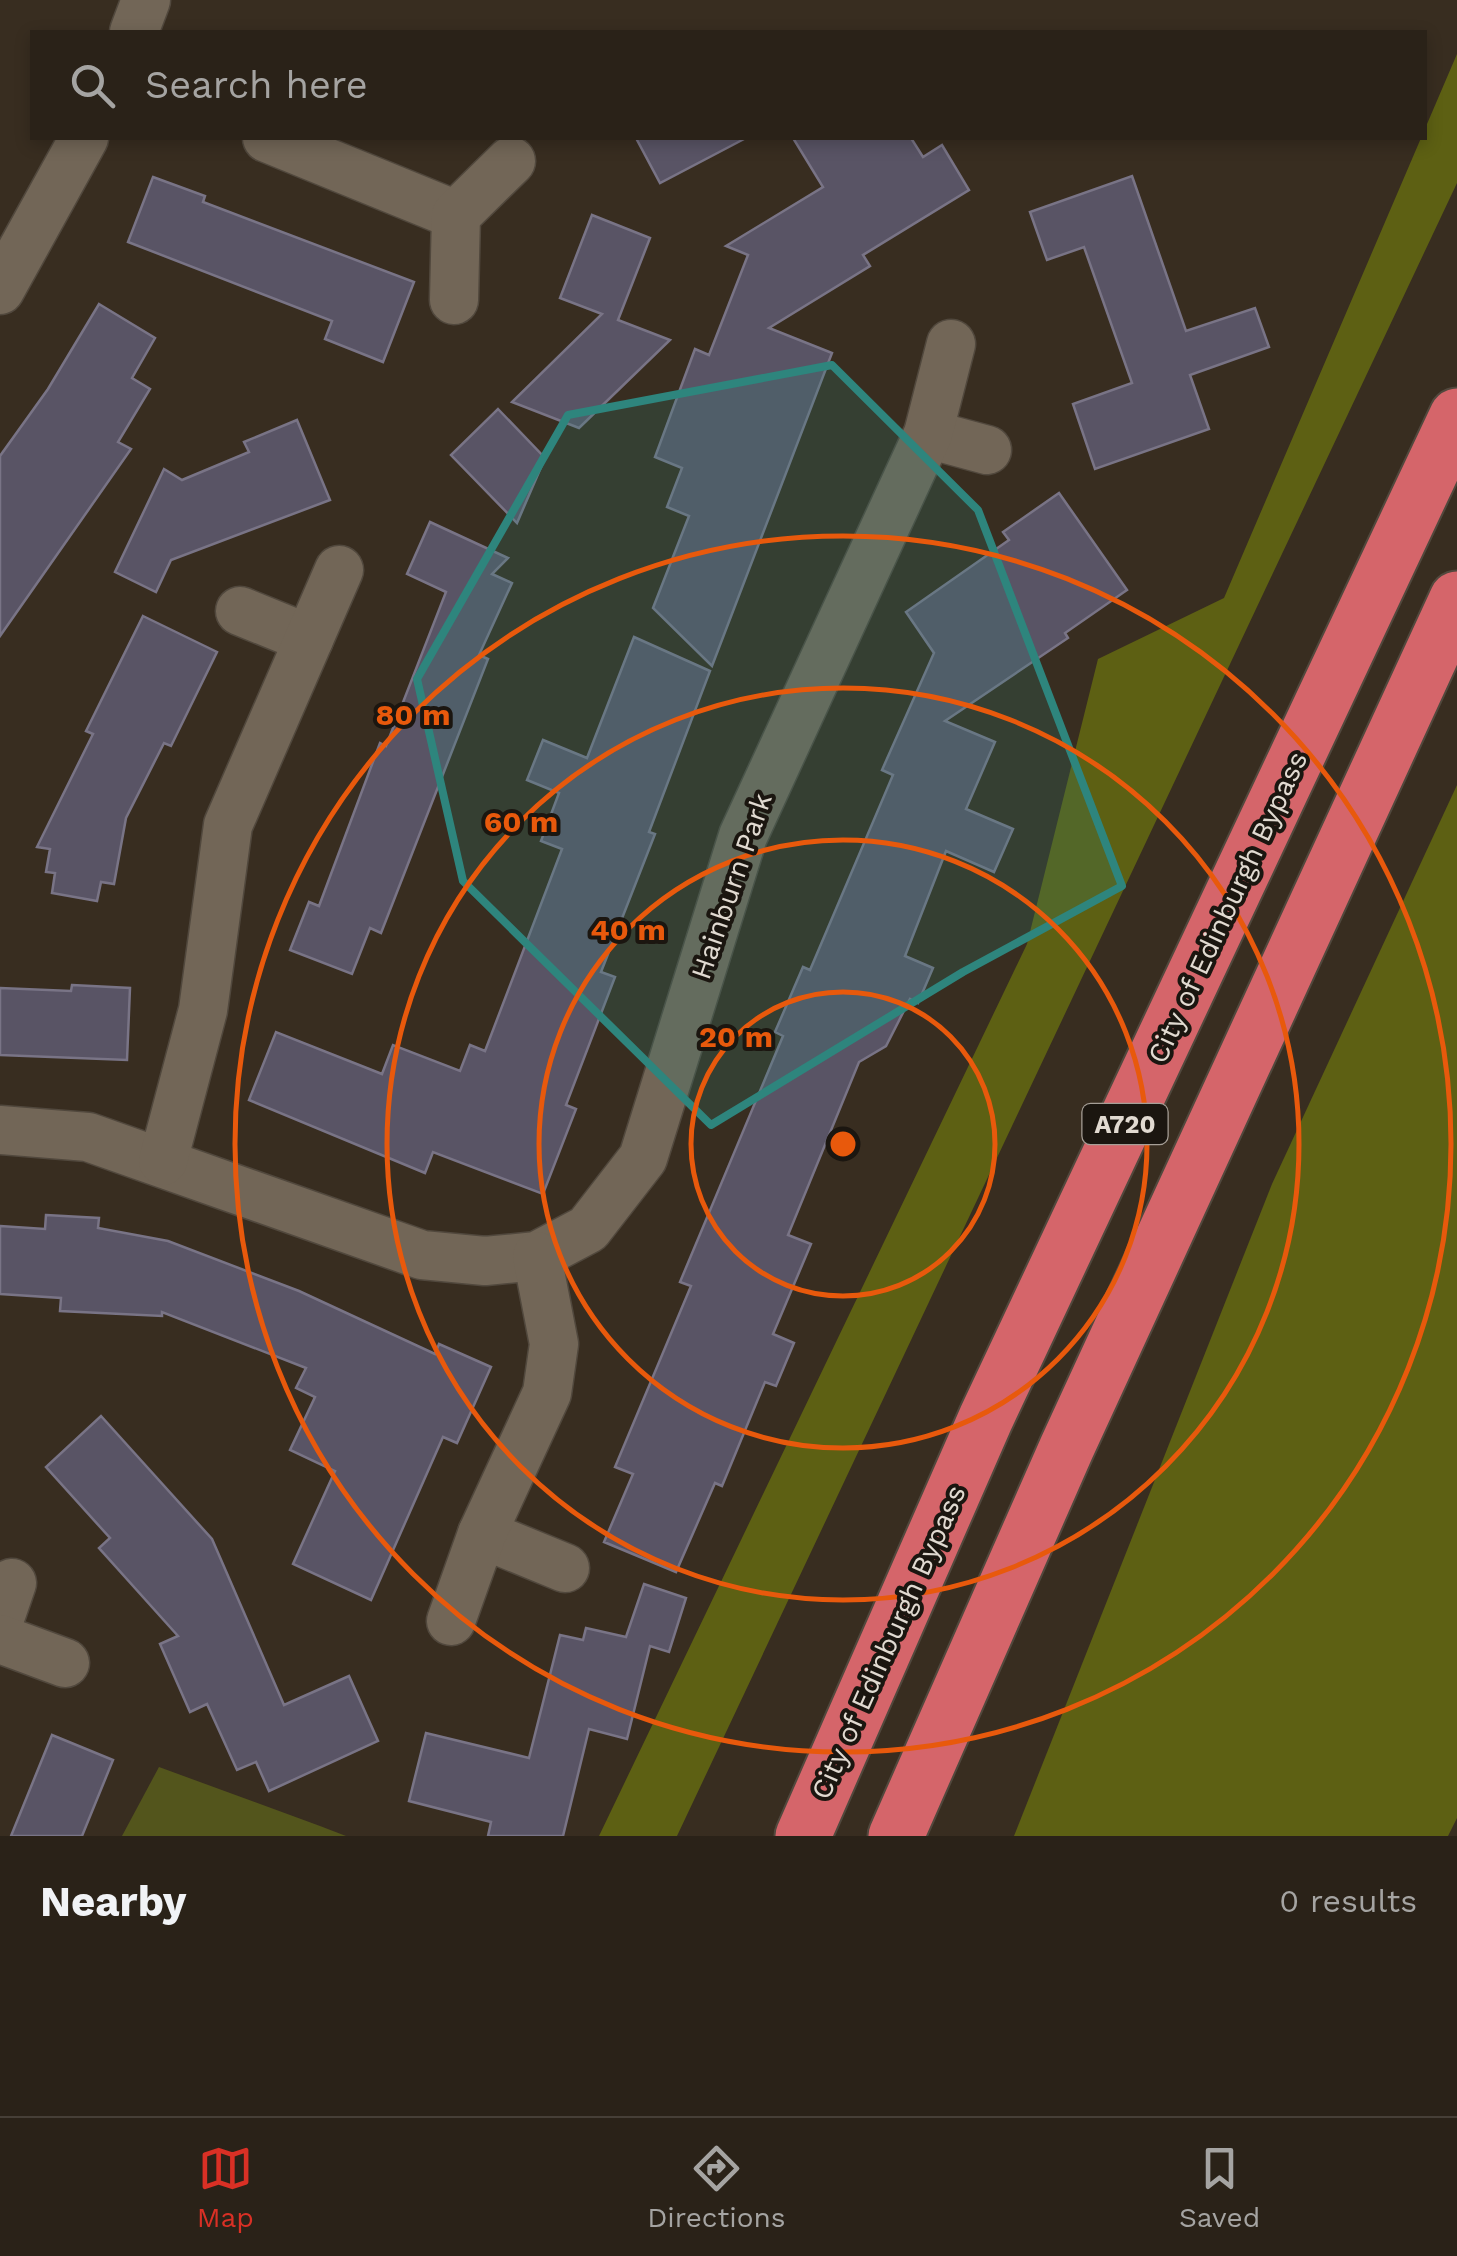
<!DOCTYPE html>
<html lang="en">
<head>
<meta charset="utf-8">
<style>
  :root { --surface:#2a2218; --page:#322a21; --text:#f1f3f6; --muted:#a5a4a2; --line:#463f37; --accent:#d93025 }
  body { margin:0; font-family:"Work Sans",sans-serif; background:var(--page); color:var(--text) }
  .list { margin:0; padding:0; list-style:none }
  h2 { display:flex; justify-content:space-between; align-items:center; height:130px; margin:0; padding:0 40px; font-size:42px }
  h2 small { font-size:32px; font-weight:400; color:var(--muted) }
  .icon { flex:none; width:55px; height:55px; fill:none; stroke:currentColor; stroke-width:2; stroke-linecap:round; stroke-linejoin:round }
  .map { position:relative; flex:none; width:1457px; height:1836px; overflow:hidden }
  .search { position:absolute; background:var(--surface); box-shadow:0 5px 15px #0003; left:30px; right:30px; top:30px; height:110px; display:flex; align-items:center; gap:25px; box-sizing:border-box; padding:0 35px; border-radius:0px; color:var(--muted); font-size:38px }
  .sheet { height:280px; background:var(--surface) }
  nav { display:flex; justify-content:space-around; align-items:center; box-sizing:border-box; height:140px; border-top:2px solid var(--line); background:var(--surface); font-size:28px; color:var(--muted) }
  nav a { display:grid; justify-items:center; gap:5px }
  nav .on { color:var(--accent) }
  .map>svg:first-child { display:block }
  .green { fill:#53551c }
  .forest { fill:#5d6013 }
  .building { fill:#595465; stroke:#797486; stroke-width:2.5 }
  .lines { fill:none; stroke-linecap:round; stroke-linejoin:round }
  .minor-casing { stroke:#51483d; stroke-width:51 }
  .highway-casing { stroke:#51483d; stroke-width:59 }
  .minor { stroke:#726657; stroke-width:48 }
  .highway { stroke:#d5656a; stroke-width:55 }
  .marked { fill:#2e857d; fill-opacity:0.2; stroke:#2e857d; stroke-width:8; stroke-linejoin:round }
  .ring { fill:none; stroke:#e8590c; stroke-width:5 }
  .labels { text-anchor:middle; stroke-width:8; stroke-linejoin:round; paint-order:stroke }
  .shield { fill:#1b1610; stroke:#a69f97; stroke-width:2.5 }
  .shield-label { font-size:25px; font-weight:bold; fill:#e1dad1 }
  .street-label { font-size:28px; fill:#e1dad1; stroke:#1b1610 }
  .centre { fill:#e8590c; stroke:#1b1610; stroke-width:5 }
  .ring-label { font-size:30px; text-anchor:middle; font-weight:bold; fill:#e8590c; stroke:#1b1610; stroke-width:8; stroke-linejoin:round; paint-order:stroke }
</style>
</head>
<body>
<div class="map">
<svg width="1457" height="1836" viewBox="0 0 1457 1836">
  <rect width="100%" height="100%" fill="#382d20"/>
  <path class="green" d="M159,1767L320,1826L346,1836H122Z"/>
  <g class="forest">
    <path d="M1457,54V183L677,1836H599L1027,944L1098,659L1224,598Z"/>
    <path d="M1457,785V1818L1448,1836H1014L1272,1184Z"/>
  </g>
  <g class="building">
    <path d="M636,138H746L660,183Z"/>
    <path d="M793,138H911L923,157L942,145L969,190L863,255L870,266L769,328L832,353L712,666L653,608L689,516L667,507L682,468L655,457L695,349L709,355L748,255L726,246L823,187Z"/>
    <path d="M1132,176L1186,331L1255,308L1269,347L1190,375L1209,429L1095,469L1073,404L1132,383L1084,247L1047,260L1030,212Z"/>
    <path d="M153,177L205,196L203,202L414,282L383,362L325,339L332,321L128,242Z"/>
    <path d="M592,215L650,238L618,320L670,340L579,428L512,402L602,314L560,298Z"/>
    <path d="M99,304L155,338L132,378L150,389L118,442L131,449L0,636V456L48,389Z"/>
    <path d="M498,409L545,458L517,523L451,455Z"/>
    <path d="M297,420L330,500L171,560L156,592L115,572L164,469L182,480L249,452L244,442Z"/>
    <path d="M1059,493L1127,590L1065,633L1068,638L945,721L995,742L966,809L1013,829L994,872L946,851L905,956L933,968L918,1003L910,999L886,1046L859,1062L788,1235L811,1244L773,1334L794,1343L776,1386L765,1382L722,1486L715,1483L676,1572L604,1542L633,1474L615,1467L691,1286L680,1282L783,1036L775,1032L803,967L810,970L893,775L882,770L934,653L906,612L1009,540L1003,532Z"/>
    <path d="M430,522L508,558L492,574L512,583L479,655L488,659L381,933L370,928L352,974L290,950L309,902L319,906L380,743L386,746L446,592L407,574Z"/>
    <path d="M143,616L217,652L171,746L164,743L126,818L114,884L101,882L97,901L52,893L55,873L46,872L50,849L37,847L93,734L86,731Z"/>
    <path d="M634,637L710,671L649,832L655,834L601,972L615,977L566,1105L576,1109L543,1194L433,1152L425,1173L249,1100L276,1032L382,1074L393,1045L460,1071L470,1045L485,1051L562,849L541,841L559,793L527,780L543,740L587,758Z"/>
    <path d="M72,985L130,988L127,1060L0,1055V988L71,991Z"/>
    <path d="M46,1215L99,1218L98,1228L168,1241L299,1291L435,1354L439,1344L491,1367L457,1443L443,1437L371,1600L293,1564L335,1471L290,1450L315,1397L296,1388L306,1368L162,1312V1316L60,1311L61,1298L0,1294V1226L45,1229Z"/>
    <path d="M101,1416L212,1539L284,1705L349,1676L378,1741L269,1791L256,1762L237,1770L207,1704L190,1712L160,1644L178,1636L99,1548L110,1538L46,1467Z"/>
    <path d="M644,1584L686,1598L669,1652L650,1646L627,1739L589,1729L563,1836H488L491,1822L409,1801L426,1733L529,1758L560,1635L583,1640L586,1628L626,1637Z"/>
    <path d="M52,1735L113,1760L82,1836H11Z"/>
  </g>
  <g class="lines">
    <defs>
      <g id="minor">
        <path d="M134,32L146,0"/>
        <path d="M267,138L456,215"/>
        <path d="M0,290L84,138"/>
        <path d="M454,300L456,215L511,161"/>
        <path d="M928,434L987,450"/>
        <path d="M240,611L309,639"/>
        <path d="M0,1130L88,1137L422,1255L485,1261L537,1256L588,1229L643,1158L743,836L928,434L951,344"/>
        <path d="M163,1161L203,1010L228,825L339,570"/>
        <path d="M482,1534L565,1568"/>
        <path d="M0,1618L12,1583"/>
        <path d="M451,1621L482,1534L547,1393L554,1344L537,1256"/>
        <path d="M0,1639L65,1663"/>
      </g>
      <g id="highway">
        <path d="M803,1836L986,1418L1457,416"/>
        <path d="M896,1836L1067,1447L1457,599"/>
      </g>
    </defs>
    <use href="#minor" class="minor-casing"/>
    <use href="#highway" class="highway-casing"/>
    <use href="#minor" class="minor"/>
    <use href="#highway" class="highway"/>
  </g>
  <path class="marked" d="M832,365L978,510L1122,886L963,972L711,1125L463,881L417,679L568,415Z"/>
  <g class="ring">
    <circle cx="843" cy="1144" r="152"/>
    <circle cx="843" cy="1144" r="304"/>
    <circle cx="843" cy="1144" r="456"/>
    <circle cx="843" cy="1144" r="608"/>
  </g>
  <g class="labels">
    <rect class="shield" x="1082.5" y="1104" width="85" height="40" rx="8"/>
    <g class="shield-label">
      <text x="1125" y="1133">A720</text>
    </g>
    <g class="street-label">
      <text transform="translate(731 886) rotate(-71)" y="10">Hainburn Park</text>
      <text transform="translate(1227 907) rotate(-65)" y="10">City of Edinburgh Bypass</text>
      <text transform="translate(888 1642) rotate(-66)" y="10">City of Edinburgh Bypass</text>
    </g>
  </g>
  <circle cx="843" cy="1144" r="15" class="centre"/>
  <g class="ring-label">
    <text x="413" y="725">80 m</text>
    <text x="521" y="832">60 m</text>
    <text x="628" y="940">40 m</text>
    <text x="736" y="1047">20 m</text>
  </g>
</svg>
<div class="search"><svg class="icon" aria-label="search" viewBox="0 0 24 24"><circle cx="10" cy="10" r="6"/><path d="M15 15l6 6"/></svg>Search here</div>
</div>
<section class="sheet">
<h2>Nearby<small>0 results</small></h2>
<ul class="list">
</ul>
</section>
<nav>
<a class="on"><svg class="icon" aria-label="map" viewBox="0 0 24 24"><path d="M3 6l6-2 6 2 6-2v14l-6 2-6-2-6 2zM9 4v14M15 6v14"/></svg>Map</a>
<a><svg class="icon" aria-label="directions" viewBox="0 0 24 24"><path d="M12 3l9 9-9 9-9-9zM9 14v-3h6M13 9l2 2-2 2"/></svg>Directions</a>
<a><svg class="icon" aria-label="saved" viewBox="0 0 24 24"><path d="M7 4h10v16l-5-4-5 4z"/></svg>Saved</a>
</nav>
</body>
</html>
